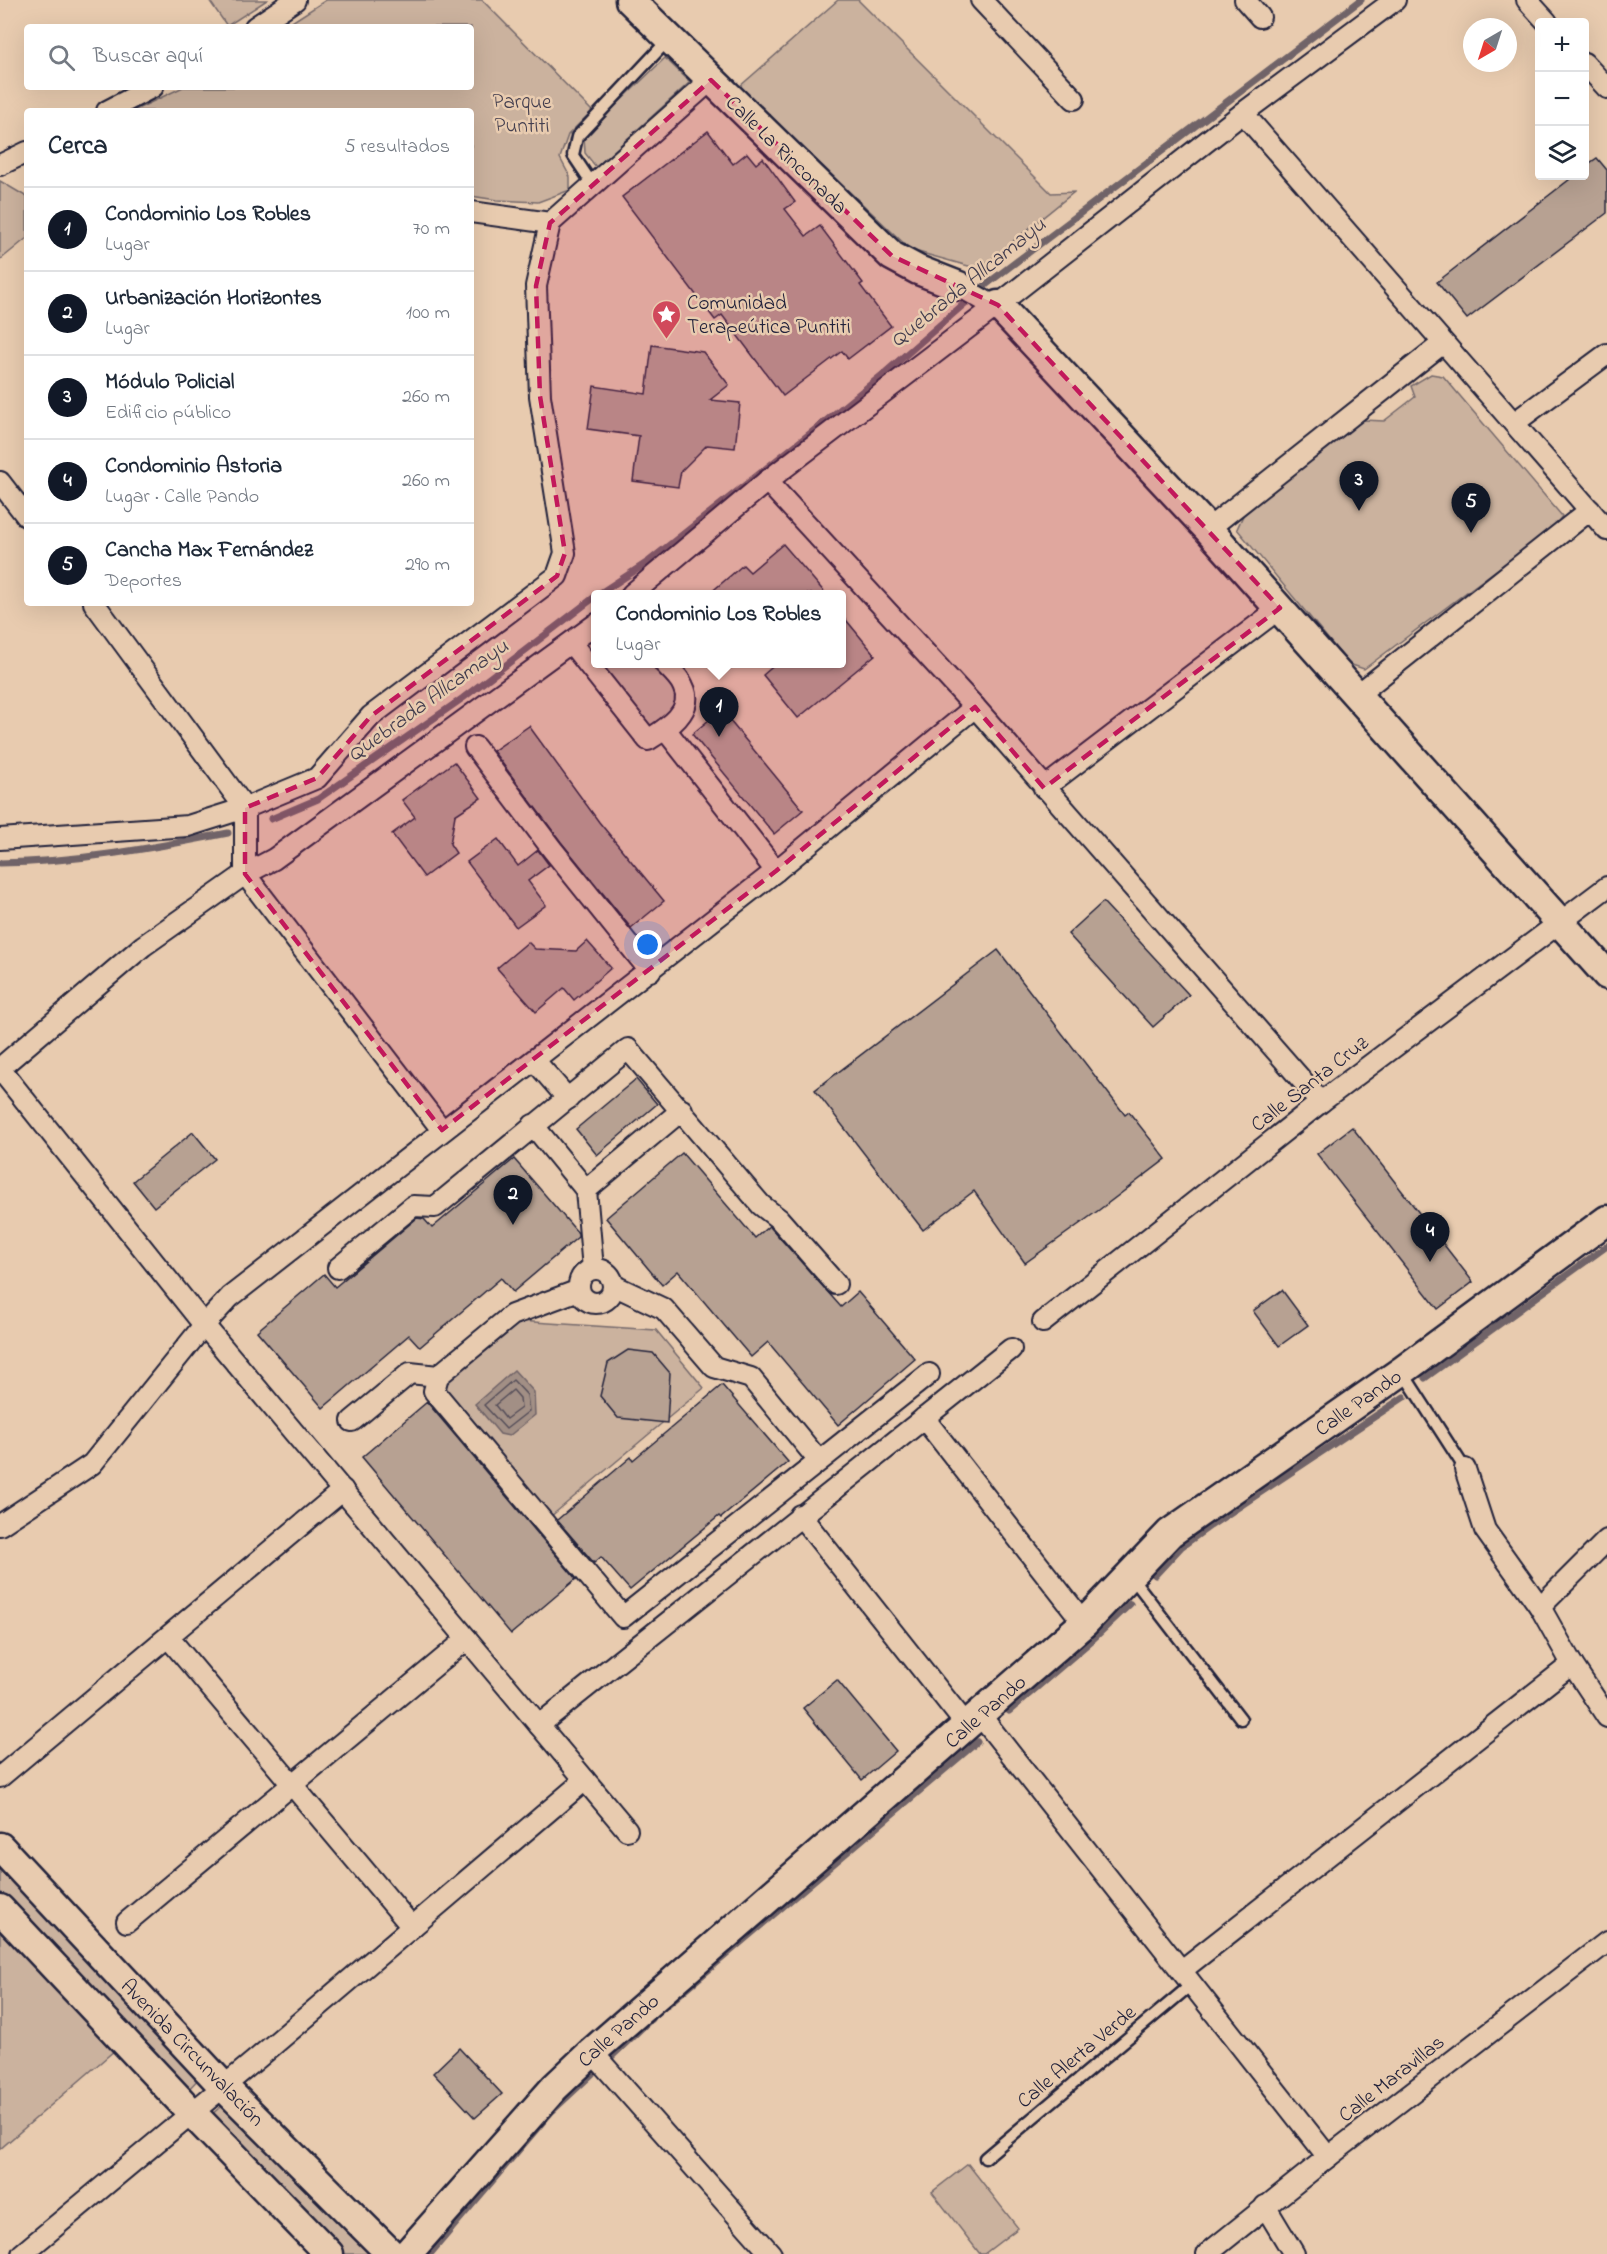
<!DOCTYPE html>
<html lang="es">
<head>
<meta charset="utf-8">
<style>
  :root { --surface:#fff; --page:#f6f6f7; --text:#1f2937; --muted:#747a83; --line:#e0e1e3; --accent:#111827 }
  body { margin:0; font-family:"Indie Flower",sans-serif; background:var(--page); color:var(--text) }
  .controls { position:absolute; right:18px; top:18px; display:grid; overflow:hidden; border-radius:6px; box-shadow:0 6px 24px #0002 }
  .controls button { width:54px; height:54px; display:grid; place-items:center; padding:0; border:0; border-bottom:2px solid var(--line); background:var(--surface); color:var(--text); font:30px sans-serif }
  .compass { position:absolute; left:1463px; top:18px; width:54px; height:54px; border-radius:50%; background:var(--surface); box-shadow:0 6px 24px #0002; rotate:219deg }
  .you { position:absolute; left:648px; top:945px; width:21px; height:21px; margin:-15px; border:4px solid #fff; border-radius:50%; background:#1a73e8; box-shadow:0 0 0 9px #1a73e833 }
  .badge { display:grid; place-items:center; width:39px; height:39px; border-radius:50%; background:var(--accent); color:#fff; font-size:20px; font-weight:700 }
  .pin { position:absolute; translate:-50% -50px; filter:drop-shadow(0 2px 3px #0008) }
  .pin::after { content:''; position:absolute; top:32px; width:21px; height:18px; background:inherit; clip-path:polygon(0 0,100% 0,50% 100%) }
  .popup { position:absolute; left:591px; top:590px; width:255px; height:78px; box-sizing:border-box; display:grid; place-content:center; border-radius:6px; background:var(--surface); filter:drop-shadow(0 2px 4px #0005); font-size:20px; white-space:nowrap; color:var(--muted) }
  .popup b { font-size:22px; color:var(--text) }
  .popup::after { content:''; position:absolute; left:50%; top:100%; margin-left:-12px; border:12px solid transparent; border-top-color:var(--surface) }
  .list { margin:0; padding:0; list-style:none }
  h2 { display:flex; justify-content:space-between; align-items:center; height:78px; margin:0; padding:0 24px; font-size:26px }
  h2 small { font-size:20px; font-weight:400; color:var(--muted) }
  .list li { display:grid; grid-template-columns:39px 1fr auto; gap:18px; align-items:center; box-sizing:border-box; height:84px; padding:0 24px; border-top:2px solid var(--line) }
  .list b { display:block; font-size:22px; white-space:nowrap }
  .list p { margin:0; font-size:20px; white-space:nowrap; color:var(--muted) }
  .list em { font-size:20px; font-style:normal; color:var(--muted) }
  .icon { flex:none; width:33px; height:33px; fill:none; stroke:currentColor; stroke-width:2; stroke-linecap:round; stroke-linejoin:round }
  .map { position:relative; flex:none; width:1607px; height:2254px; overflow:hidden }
  .search { position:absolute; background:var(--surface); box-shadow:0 6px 24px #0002; left:24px; top:24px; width:450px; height:66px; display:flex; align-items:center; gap:15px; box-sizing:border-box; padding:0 21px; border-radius:6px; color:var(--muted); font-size:22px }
  .panel { position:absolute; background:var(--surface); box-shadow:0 6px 24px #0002; left:24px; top:108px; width:450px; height:498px; border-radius:6px }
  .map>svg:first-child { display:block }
  .green { fill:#cbb29e; stroke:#766a6c; stroke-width:1.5 }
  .water { fill:#a28f85; stroke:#6f6367; stroke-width:1.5 }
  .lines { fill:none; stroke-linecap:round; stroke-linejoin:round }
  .shore { stroke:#554e59; stroke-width:1.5 }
  .stream { stroke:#6f6367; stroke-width:7 }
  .building { fill:#b7a192; stroke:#22223b; stroke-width:1.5 }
  .lane-casing { stroke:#22223b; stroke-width:15 }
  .street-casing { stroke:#22223b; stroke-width:24 }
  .secondary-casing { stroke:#22223b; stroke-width:33 }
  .lane { stroke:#e8cbaf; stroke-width:10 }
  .street { stroke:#e8cbaf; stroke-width:20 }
  .secondary { stroke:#e8cbaf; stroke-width:28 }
  .marked { fill:#c2185b; fill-opacity:0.2; stroke:#c2185b; stroke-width:4.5; stroke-dasharray:12 8; stroke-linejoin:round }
  .labels { text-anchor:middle; stroke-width:5; stroke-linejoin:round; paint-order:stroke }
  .park-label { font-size:21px; fill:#443f4f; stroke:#e8cbaf }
  .street-label { font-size:21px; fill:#22223b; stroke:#e8cbaf }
  .poi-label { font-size:21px; fill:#22223b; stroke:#e8cbaf; text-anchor:start }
  .water-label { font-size:22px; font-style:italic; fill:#423d4e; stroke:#e8cbaf }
</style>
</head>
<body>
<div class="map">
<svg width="1607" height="2254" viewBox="0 0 1607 2254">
  <rect width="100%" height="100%" fill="#e8cbaf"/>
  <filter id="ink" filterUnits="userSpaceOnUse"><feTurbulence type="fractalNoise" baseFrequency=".0167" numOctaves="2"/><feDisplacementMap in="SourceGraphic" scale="12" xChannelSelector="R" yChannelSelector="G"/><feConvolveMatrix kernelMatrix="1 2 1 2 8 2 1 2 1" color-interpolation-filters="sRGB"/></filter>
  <g filter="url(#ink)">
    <g class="green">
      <path d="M209,0H267L227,26Z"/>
      <path d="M326,0H482L592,111L568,135L560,158L570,177V190L538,202L497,200L471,196V111H133L183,87H471V27H284Z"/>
      <path d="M838,0H858L1051,193L1074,192L979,269L911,250L739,87Z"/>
      <path d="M665,58L690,82L596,167L585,153L584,136Z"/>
      <path d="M0,181L27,197V238L0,260Z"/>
      <path d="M1431,374L1443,376L1562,516L1555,526L1364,669L1349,664L1237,529L1246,509L1363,420L1384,421L1415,397L1411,386Z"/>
      <path d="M596,664H654L679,694C674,711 663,731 643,723Z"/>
      <path d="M518,1321L656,1330L704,1388L550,1517L443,1390V1384Z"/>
      <path d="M0,1860L203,2074L187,2091L0,1893Z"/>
      <path d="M0,1932L115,2050L0,2149Z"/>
      <path d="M227,2101L377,2254H344L210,2116Z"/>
      <path d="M968,2164L1018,2228L984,2254H980L932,2192Z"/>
    </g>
    <path class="water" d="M514,1370L534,1392L535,1415L509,1436L500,1434L475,1404Z"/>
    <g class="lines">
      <g class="shore">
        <path d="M513,1380L527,1395L529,1411L506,1429L484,1405Z"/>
        <path d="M513,1390L520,1398L521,1408L506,1419L495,1405Z"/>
      </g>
      <g class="stream">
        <path d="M599,594L648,562L821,425L886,372L987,284L1361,0"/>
        <path d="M271,819L318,799L463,698L596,596"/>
        <path d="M0,863C77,862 153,848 228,833"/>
        <path d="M1425,1378L1607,1246"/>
        <path d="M1155,1575L1181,1547L1210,1526L1404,1397"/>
        <path d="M1009,1711L1092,1640L1130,1604"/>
        <path d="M668,2004L977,1742"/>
        <path d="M609,2059L651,2019"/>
        <path d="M430,2254L551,2112L592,2074"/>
      </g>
    </g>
    <g class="building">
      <path d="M708,131L733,164L747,153L756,164L763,158L795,202L785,209L806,236L820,226L863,283L860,285L891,326L848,359L842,351L783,396L722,315L715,320L622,197Z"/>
      <path d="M1597,158L1607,170V213L1467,319L1437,282L1574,176H1584V167Z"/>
      <path d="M652,345L703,352L729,385L710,400L740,403L735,448L707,445L681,471L678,487L633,481L639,436L588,429L594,386L646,394Z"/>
      <path d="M783,544L826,594H709L743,565L750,572Z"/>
      <path d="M842,615L875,655L798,718L763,675L777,663H842Z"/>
      <path d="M721,710L803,810L774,834L692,734Z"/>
      <path d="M529,726L599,822L664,901L631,928L561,842L493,751Z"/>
      <path d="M454,762L481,798L455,815L450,844L456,853L424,877L392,834L415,817L402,800Z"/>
      <path d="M498,839L518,866L538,850L549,865L528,881L546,905L516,927L467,862Z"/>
      <path d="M1103,902L1189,995L1153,1027L1068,934Z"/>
      <path d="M587,941L611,968L574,1000L564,988L536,1012L497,968L528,942L535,949L576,951Z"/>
      <path d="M998,950L1125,1115L1129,1112L1166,1159L1099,1210L1025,1263L974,1191L923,1230L815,1090Z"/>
      <path d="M636,1079L657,1104L597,1155L576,1129Z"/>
      <path d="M1352,1127L1473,1282L1438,1309L1317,1154Z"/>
      <path d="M193,1132L215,1159L154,1207L133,1181Z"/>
      <path d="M682,1153L755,1238L769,1226L771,1228L841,1307L858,1292L915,1359L838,1425L768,1342L751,1357L678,1271L662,1285L606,1218Z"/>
      <path d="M514,1159L578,1233V1237L513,1292L501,1278L420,1347L409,1335L323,1408L257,1331L324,1274L335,1287L417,1218L424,1219L432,1228Z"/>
      <path d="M1282,1290L1308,1325L1279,1346L1253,1311Z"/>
      <path d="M628,1350L653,1353L670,1373L667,1423L618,1418L600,1396L608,1363Z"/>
      <path d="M722,1385L788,1462L721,1518L719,1516L630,1590L601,1557L594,1563L557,1520L631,1457L633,1460Z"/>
      <path d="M427,1402L576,1579L511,1634L362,1457Z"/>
      <path d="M837,1680L896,1751L862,1780L803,1708Z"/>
      <path d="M459,2048L502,2094L475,2118L433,2073Z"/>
    </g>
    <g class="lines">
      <defs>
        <g id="lane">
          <path d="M593,185L573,155L577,137L669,39"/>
          <path d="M1402,1371L1465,1469"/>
          <path d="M1130,1575L1241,1719"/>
          <path d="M985,2158L1192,1984"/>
        </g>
        <g id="street">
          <path d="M981,0L1074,99"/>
          <path d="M1245,0L1260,17"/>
          <path d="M1527,0L1547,22"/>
          <path d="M255,27L295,0"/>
          <path d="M1584,63L1607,88"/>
          <path d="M107,111L153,87"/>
          <path d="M1243,113L1607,530"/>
          <path d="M0,165L27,152"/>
          <path d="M471,212L550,223"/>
          <path d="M959,286L987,302L998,305"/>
          <path d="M1514,423L1607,354"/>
          <path d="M767,481L975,707L1321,1102"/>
          <path d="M0,482L27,517"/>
          <path d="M1208,529L1443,343"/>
          <path d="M632,594L767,481L998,305L1243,113L1395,0"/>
          <path d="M94,603L245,808V874L442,1130"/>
          <path d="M572,644L648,740C666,729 696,711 683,686C680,678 671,670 665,664"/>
          <path d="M1357,695L1590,510"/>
          <path d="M665,729L776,871"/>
          <path d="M475,747L552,849L650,971"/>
          <path d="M1044,788L1280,608"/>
          <path d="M0,839L188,826L245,808L317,778L371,716L557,576L565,553L540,396L536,286L550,223L711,80"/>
          <path d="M535,1061L568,1099"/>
          <path d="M0,1068L143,946L245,874L274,859L596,624"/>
          <path d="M0,1069L204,1325L627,1830"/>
          <path d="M533,1125L586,1190L593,1269"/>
          <path d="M586,1190L682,1110"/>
          <path d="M338,1268L413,1206L435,1207L628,1049L761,1205L779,1219L836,1284"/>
          <circle cx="596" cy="1286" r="17"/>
          <path d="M613,1285L664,1309L714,1367L751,1378L819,1461"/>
          <path d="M1043,1322L1321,1102L1607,887"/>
          <path d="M438,1376L434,1391L623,1617L929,1374"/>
          <path d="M924,1418L1084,1623"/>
          <path d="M352,1421L410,1373L438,1376L512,1315L579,1290"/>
          <path d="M1465,1469L1485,1530L1540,1607L1572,1664L1607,1717"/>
          <path d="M800,1515L967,1726"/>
          <path d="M0,1525L92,1464L204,1325L230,1297L776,871L975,707"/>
          <path d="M1540,1607L1607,1540"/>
          <path d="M168,1637L412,1927"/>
          <path d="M980,1715L1328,2157"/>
          <path d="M539,1725L1011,1349"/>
          <path d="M0,1777L343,1490"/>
          <path d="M127,1922L467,1639"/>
          <path d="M1182,1970L1572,1664"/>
          <path d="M592,2052L771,2254"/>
          <path d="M1265,2206L1294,2254"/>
          <path d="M22,2254L258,2058L585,1780"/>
          <path d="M1207,2254L1328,2157L1607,1942"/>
        </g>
        <g id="secondary">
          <path d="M630,0L892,256L918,270L959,286"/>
          <path d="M998,305L1208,529L1607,975"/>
          <path d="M0,1847L223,2086L391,2254"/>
          <path d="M0,1909L192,2113L329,2254"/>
          <path d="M407,2254L555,2087L592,2052L1084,1623L1170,1533L1402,1371L1607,1220"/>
        </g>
      </defs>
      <use href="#lane" class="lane-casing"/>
      <use href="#street" class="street-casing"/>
      <use href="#secondary" class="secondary-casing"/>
      <use href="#lane" class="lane"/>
      <use href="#street" class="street"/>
      <use href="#secondary" class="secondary"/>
    </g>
  </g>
  <path class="marked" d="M711,80L892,256L998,305L1280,608L1044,788L975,707L776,871L442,1130L245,874V808L317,778L371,716L557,576L565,553L540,396L536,286L550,223Z"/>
  <defs>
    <symbol id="sight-pin" viewBox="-11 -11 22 30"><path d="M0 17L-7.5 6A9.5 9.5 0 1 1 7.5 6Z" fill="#d1495b" stroke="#e8cbaf"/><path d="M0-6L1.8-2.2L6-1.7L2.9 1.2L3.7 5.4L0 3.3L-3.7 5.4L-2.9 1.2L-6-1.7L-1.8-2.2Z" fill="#fff"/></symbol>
  </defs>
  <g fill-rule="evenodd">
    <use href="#sight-pin" x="650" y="298" width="33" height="45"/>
  </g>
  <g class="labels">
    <g class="park-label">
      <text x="522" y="108">Parque<tspan x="522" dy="24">Puntiti</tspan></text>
    </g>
    <g class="street-label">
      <text transform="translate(787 154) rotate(44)" y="7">Calle La Rinconada</text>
      <text transform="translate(1309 1083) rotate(-38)" y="7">Calle Santa Cruz</text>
      <text transform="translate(1358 1402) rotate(-35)" y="7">Calle Pando</text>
      <text transform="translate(985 1711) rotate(-41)" y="7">Calle Pando</text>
      <text transform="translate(618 2030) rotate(-41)" y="7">Calle Pando</text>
      <text transform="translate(193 2052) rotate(46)" y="7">Avenida Circunvalación</text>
      <text transform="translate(1076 2056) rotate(-40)" y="7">Calle Alerta Verde</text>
      <text transform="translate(1391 2078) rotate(-38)" y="7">Calle Maravillas</text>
    </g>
    <g class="poi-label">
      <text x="687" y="309">Comunidad<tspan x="687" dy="24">Terapeútica Puntiti</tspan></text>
    </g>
    <g class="water-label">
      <text transform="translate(967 281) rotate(-39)" y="8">Quebrada Allcamayu</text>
      <text transform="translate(427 699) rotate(-36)" y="8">Quebrada Allcamayu</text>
    </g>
  </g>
</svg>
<div class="controls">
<button>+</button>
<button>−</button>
<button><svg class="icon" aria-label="layers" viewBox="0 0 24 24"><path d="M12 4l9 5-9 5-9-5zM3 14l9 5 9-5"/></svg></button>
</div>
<svg class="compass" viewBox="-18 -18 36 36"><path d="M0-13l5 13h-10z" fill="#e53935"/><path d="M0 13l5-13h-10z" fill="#747a83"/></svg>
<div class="you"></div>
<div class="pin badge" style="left:719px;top:737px">1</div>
<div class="popup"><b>Condominio Los Robles</b>Lugar</div>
<div class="pin badge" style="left:513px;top:1225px">2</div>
<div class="pin badge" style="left:1359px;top:511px">3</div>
<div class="pin badge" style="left:1430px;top:1262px">4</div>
<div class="pin badge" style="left:1471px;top:533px">5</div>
<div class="search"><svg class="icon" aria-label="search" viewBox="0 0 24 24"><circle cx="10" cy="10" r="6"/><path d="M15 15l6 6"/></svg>Buscar aquí</div>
<section class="panel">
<h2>Cerca<small>5 resultados</small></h2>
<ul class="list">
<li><span class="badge">1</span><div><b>Condominio Los Robles</b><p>Lugar</p></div><em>70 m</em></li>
<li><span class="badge">2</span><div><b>Urbanización Horizontes</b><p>Lugar</p></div><em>100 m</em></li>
<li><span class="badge">3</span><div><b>Módulo Policial</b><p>Edificio público</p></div><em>260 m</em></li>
<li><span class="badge">4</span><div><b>Condominio Astoria</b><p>Lugar · Calle Pando</p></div><em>260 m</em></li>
<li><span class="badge">5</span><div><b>Cancha Max Fernández</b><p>Deportes</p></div><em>290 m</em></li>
</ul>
</section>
</div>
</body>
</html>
